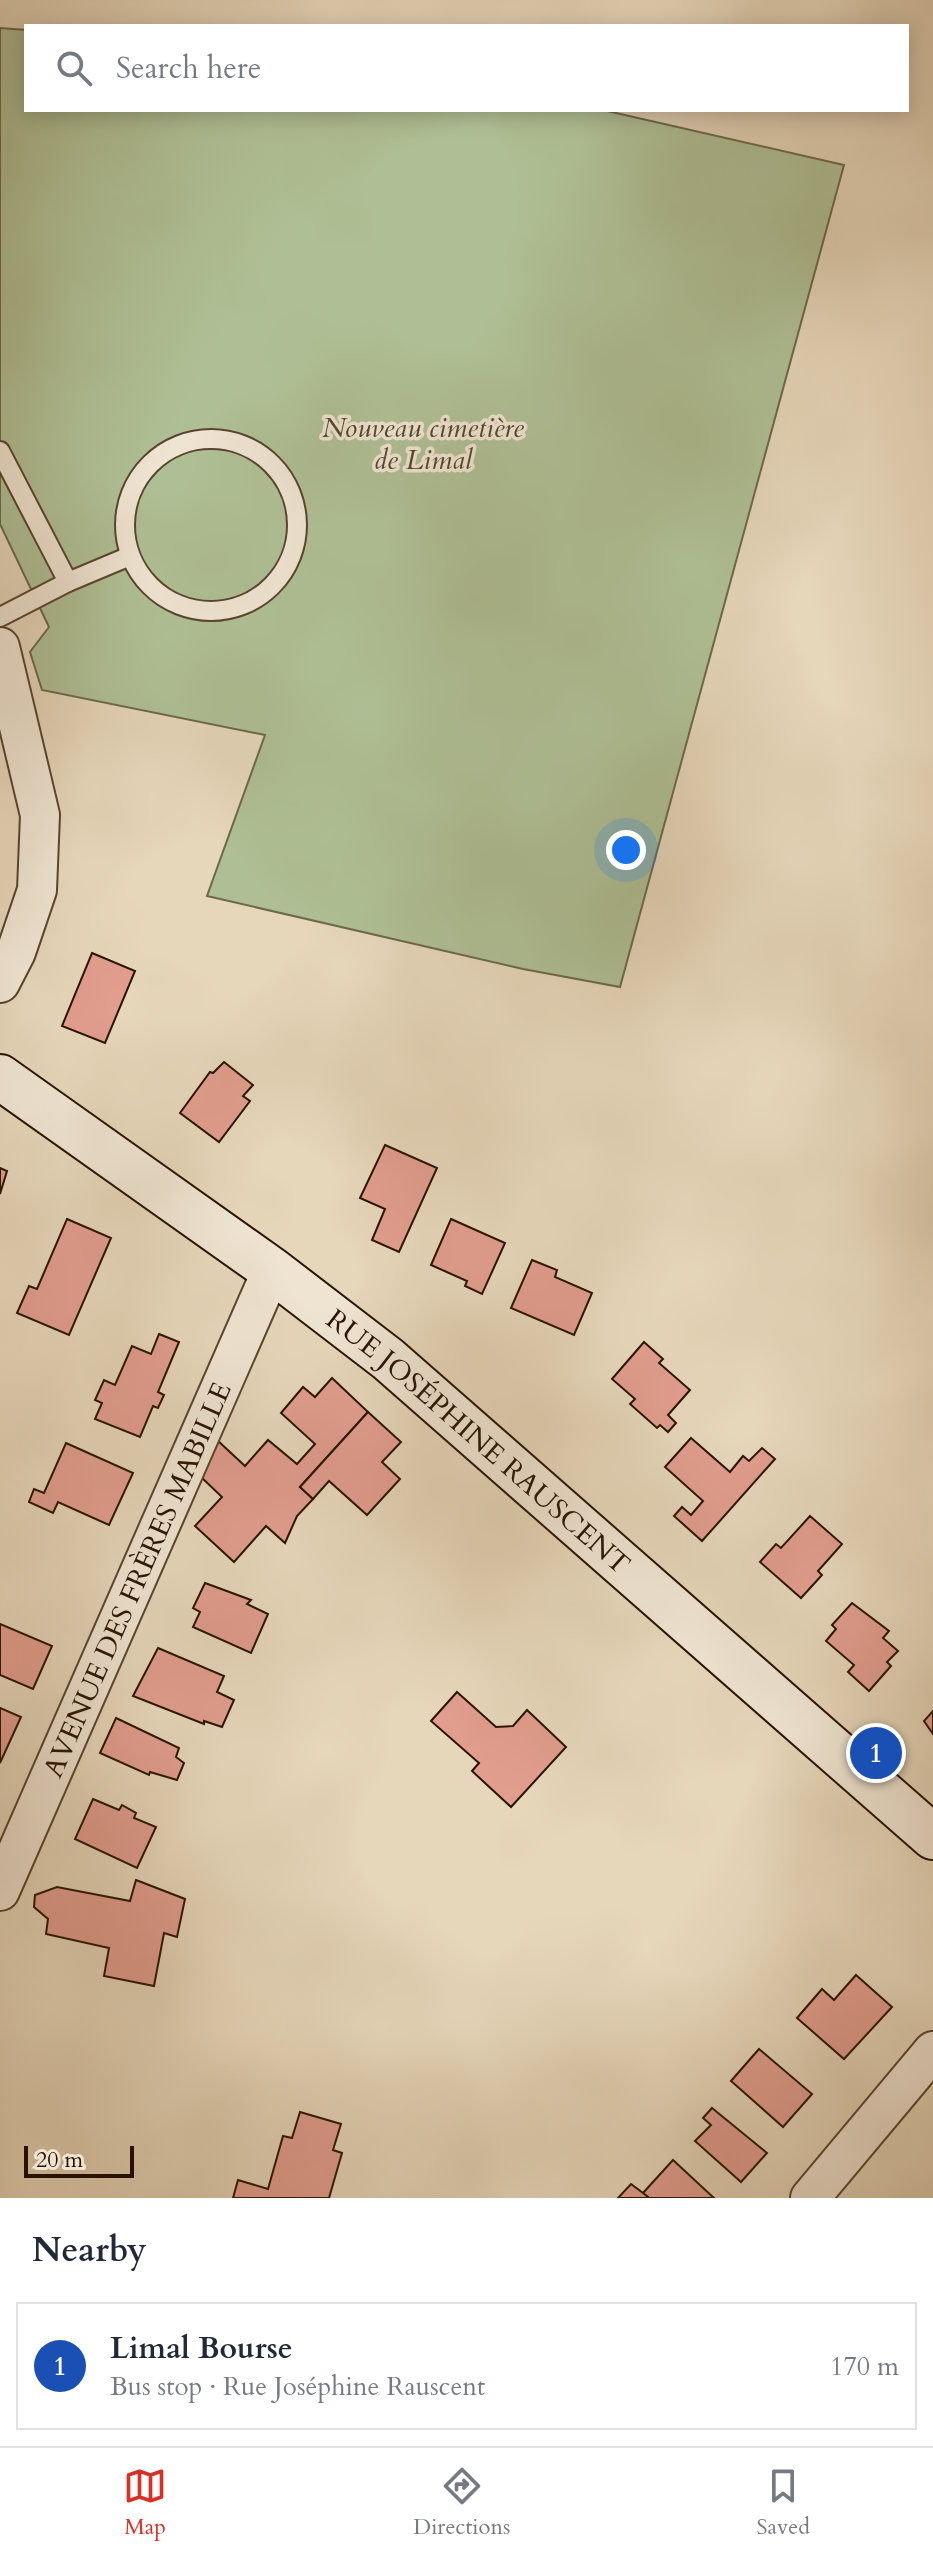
<!DOCTYPE html>
<html lang="en">
<head>
<meta charset="utf-8">
<style>
  :root { --surface:#fff; --page:#f6f6f7; --text:#1f2937; --muted:#747a83; --line:#e0e1e3; --accent:#d93025 }
  body { margin:0; font-family:Cardo,serif; background:var(--page); color:var(--text) }
  .scale { position:absolute; left:24px; bottom:20px; width:110px; box-sizing:border-box; padding-left:8px; border:4px solid #291300; border-top:0; font-size:22px; line-height:28px; white-space:nowrap; color:#291300; -webkit-text-stroke:6px #efe4d2; paint-order:stroke }
  .you { position:absolute; left:626px; top:850px; width:28px; height:28px; margin:-20px; border:6px solid #fff; border-radius:50%; background:#1a73e8; box-shadow:0 0 0 12px #1a73e833 }
  .badge { display:grid; place-items:center; width:52px; height:52px; border-radius:50%; background:var(--accent); color:#fff; font-size:26px; font-weight:700 }
  .pin { position:absolute; translate:-50% -50%; border:4px solid #fff; box-shadow:0 2px 8px #0006 }
  .list { margin:0; padding:0; list-style:none }
  h2 { display:flex; justify-content:space-between; align-items:center; height:104px; margin:0; padding:0 32px; font-size:34px }
  h2 small { font-size:26px; font-weight:400; color:var(--muted) }
  .list li { display:grid; grid-template-columns:52px 1fr auto; gap:24px; align-items:center; box-sizing:border-box; height:128px; margin:0 16px 16px; padding:0 16px; border:2px solid var(--line); border-radius:0px }
  .list b { display:block; font-size:30px; white-space:nowrap }
  .list p { margin:0; font-size:26px; white-space:nowrap; color:var(--muted) }
  .list em { font-size:26px; font-style:normal; color:var(--muted) }
  .icon { flex:none; width:44px; height:44px; fill:none; stroke:currentColor; stroke-width:2; stroke-linecap:round; stroke-linejoin:round }
  .map { position:relative; flex:none; width:933px; height:2198px; overflow:hidden }
  .search { position:absolute; background:var(--surface); box-shadow:0 4px 20px #0003; left:24px; right:24px; top:24px; height:88px; display:flex; align-items:center; gap:20px; box-sizing:border-box; padding:0 28px; border-radius:0px; color:var(--muted); font-size:30px }
  .sheet { height:248px; background:var(--surface) }
  nav { display:flex; justify-content:space-around; align-items:center; box-sizing:border-box; height:112px; border-top:2px solid var(--line); background:var(--surface); font-size:22px; color:var(--muted) }
  nav a { display:grid; justify-items:center; gap:4px }
  nav .on { color:var(--accent) }
  .map>svg:first-child { display:block }
  .green { fill:#afbf95; stroke:#6c694a; stroke-width:2 }
  .building { fill:#e19d8e; stroke:#291300; stroke-width:2 }
  .lines { fill:none; stroke-linecap:round; stroke-linejoin:round }
  .lane-casing { stroke:#58442e; stroke-width:22 }
  .street-casing { stroke:#58442e; stroke-width:42 }
  .secondary-casing { stroke:#291300; stroke-width:48 }
  .lane { stroke:#efe4d2; stroke-width:18 }
  .street { stroke:#efe4d2; stroke-width:38 }
  .secondary { stroke:#efe4d2; stroke-width:44 }
  .labels { text-anchor:middle; stroke-width:7; stroke-linejoin:round; paint-order:stroke }
  .park-label { font-size:28px; font-style:italic; fill:#51472d; stroke:#efe4d2 }
  .street-label { font-size:28px; fill:#291300; stroke:#efe4d2 }
</style>
</head>
<body>
<div class="map">
<svg width="933" height="2198" viewBox="0 0 933 2198">
  <rect width="100%" height="100%" fill="#e6d6ba"/>
  <filter id="stains"><feTurbulence type="fractalNoise" baseFrequency=".0025" numOctaves="4"/><feColorMatrix values="0 0 0 0 .2 0 0 0 0 .09 0 0 0 0 .02 0 0 0 .5 -.17"/></filter>
  <radialGradient id="worn" r=".72"><stop offset=".6" stop-color="#630" stop-opacity="0"/><stop offset="1" stop-color="#630" stop-opacity=".3"/></radialGradient>
  <path class="green" d="M0,28L26,30V110H603L844,165L620,987L523,969L207,896L265,735L42,690L30,652L49,627L0,524Z"/>
  <g class="building">
    <path d="M92,953L135,971L105,1043L62,1026Z"/>
    <path d="M224,1062L253,1085L243,1096L250,1101L219,1142L180,1113L210,1072L213,1073Z"/>
    <path d="M385,1145L437,1168L399,1252L372,1240L385,1209L360,1198Z"/>
    <path d="M0,1168L7,1171L0,1194Z"/>
    <path d="M67,1219L111,1238L69,1335L17,1313L29,1286L37,1289Z"/>
    <path d="M451,1219L505,1243L482,1294L465,1286L467,1281L431,1265Z"/>
    <path d="M532,1260L557,1270L555,1277L592,1293L574,1335L511,1308Z"/>
    <path d="M159,1334L179,1342L158,1392L164,1395L158,1408L153,1406L140,1437L95,1419L102,1403L95,1400L104,1380L115,1385L132,1346L151,1354Z"/>
    <path d="M644,1342L663,1359L659,1363L690,1390L668,1415L676,1423L668,1432L660,1425L657,1428L630,1404L635,1399L612,1379Z"/>
    <path d="M332,1378L368,1412L300,1487L313,1499L297,1516L285,1543L266,1526L234,1562L195,1526L222,1497L200,1476L217,1440L245,1466L268,1440L297,1464L315,1444L281,1413L303,1387L315,1397Z"/>
    <path d="M368,1412L401,1442L382,1462L400,1479L367,1515L329,1481L313,1499L300,1487Z"/>
    <path d="M691,1438L730,1472L743,1456L749,1461L762,1448L775,1459L702,1541L674,1516L682,1507L691,1515L703,1501L665,1467Z"/>
    <path d="M66,1443L133,1473L109,1525L58,1502L53,1513L29,1502L34,1489L44,1493Z"/>
    <path d="M810,1516L842,1544L818,1571L822,1575L801,1598L760,1562L776,1544L781,1548Z"/>
    <path d="M205,1583L251,1600L247,1604L268,1614L251,1653L193,1627L200,1612L193,1608Z"/>
    <path d="M852,1603L889,1631L883,1638L898,1651L887,1662L891,1666L869,1691L848,1672L854,1665L826,1641L836,1629L832,1625Z"/>
    <path d="M0,1624L52,1646L33,1689L0,1675Z"/>
    <path d="M158,1648L224,1676L217,1692L234,1700L222,1727L204,1721V1724L133,1696Z"/>
    <path d="M457,1692L496,1727L513,1726L527,1710L566,1747L511,1807L472,1771L479,1763L431,1721Z"/>
    <path d="M0,1708L21,1717L0,1763Z"/>
    <path d="M933,1711V1734L924,1721Z"/>
    <path d="M116,1718L179,1748L176,1757L184,1763L177,1780L150,1772L149,1775L100,1753Z"/>
    <path d="M93,1799L119,1810L122,1805L136,1813L134,1818L156,1827L137,1868L75,1839Z"/>
    <path d="M136,1880L185,1899L177,1937L164,1933L154,1986L104,1976L109,1948L46,1934L48,1919L34,1907L35,1895L57,1887L130,1901Z"/>
    <path d="M856,1975L892,2007L844,2059L797,2018L822,1989L834,2000Z"/>
    <path d="M759,2049L812,2094L783,2127L731,2081Z"/>
    <path d="M712,2108L767,2153L741,2182L695,2141L711,2125L703,2118Z"/>
    <path d="M300,2112L341,2124L333,2150L342,2153L329,2198H233L238,2180L268,2189L283,2136L292,2138Z"/>
    <path d="M673,2160L714,2198H649L643,2193Z"/>
    <path d="M631,2184L643,2193L649,2198H618Z"/>
  </g>
  <g class="lines">
    <defs>
      <g id="lane">
        <circle cx="211" cy="525" r="86"/>
        <path d="M0,451L68,582"/>
        <path d="M0,617L68,582L130,556"/>
      </g>
      <g id="street">
        <path d="M0,647L40,815L37,890L16,952L0,983"/>
        <path id="s1" d="M0,1891L272,1270"/>
        <path d="M810,2198L933,2051"/>
      </g>
      <g id="secondary">
        <path id="s2" d="M0,1077L272,1270L388,1359L933,1837"/>
      </g>
    </defs>
    <use href="#lane" class="lane-casing"/>
    <use href="#street" class="street-casing"/>
    <use href="#secondary" class="secondary-casing"/>
    <use href="#lane" class="lane"/>
    <use href="#street" class="street"/>
    <use href="#secondary" class="secondary"/>
  </g>
  <g class="labels">
    <g class="park-label">
      <text x="423" y="437">Nouveau cimetière<tspan x="423" dy="32">de Limal</tspan></text>
    </g>
    <g class="street-label">
      <text dy="10" stroke="none"><textPath href="#s2" startOffset="602">RUE JOSÉPHINE RAUSCENT</textPath></text>
      <text dy="10" stroke="none"><textPath href="#s1" startOffset="340">AVENUE DES FRÈRES MABILLE</textPath></text>
    </g>
  </g>
  <rect width="100%" height="100%" filter="url(#stains)"/>
  <rect width="100%" height="100%" fill="url(#worn)"/>
</svg>
<div class="scale">20 m</div>
<div class="you"></div>
<div class="pin badge" style="left:876px;top:1753px;background:#1a4fb4">1</div>
<div class="search"><svg class="icon" aria-label="search" viewBox="0 0 24 24"><circle cx="10" cy="10" r="6"/><path d="M15 15l6 6"/></svg>Search here</div>
</div>
<section class="sheet">
<h2>Nearby<small></small></h2>
<ul class="list">
<li><span class="badge" style="background:#1a4fb4">1</span><div><b>Limal Bourse</b><p>Bus stop · Rue Joséphine Rauscent</p></div><em>170 m</em></li>
</ul>
</section>
<nav>
<a class="on"><svg class="icon" aria-label="map" viewBox="0 0 24 24"><path d="M3 6l6-2 6 2 6-2v14l-6 2-6-2-6 2zM9 4v14M15 6v14"/></svg>Map</a>
<a><svg class="icon" aria-label="directions" viewBox="0 0 24 24"><path d="M12 3l9 9-9 9-9-9zM9 14v-3h6M13 9l2 2-2 2"/></svg>Directions</a>
<a><svg class="icon" aria-label="saved" viewBox="0 0 24 24"><path d="M7 4h10v16l-5-4-5 4z"/></svg>Saved</a>
</nav>
</body>
</html>
